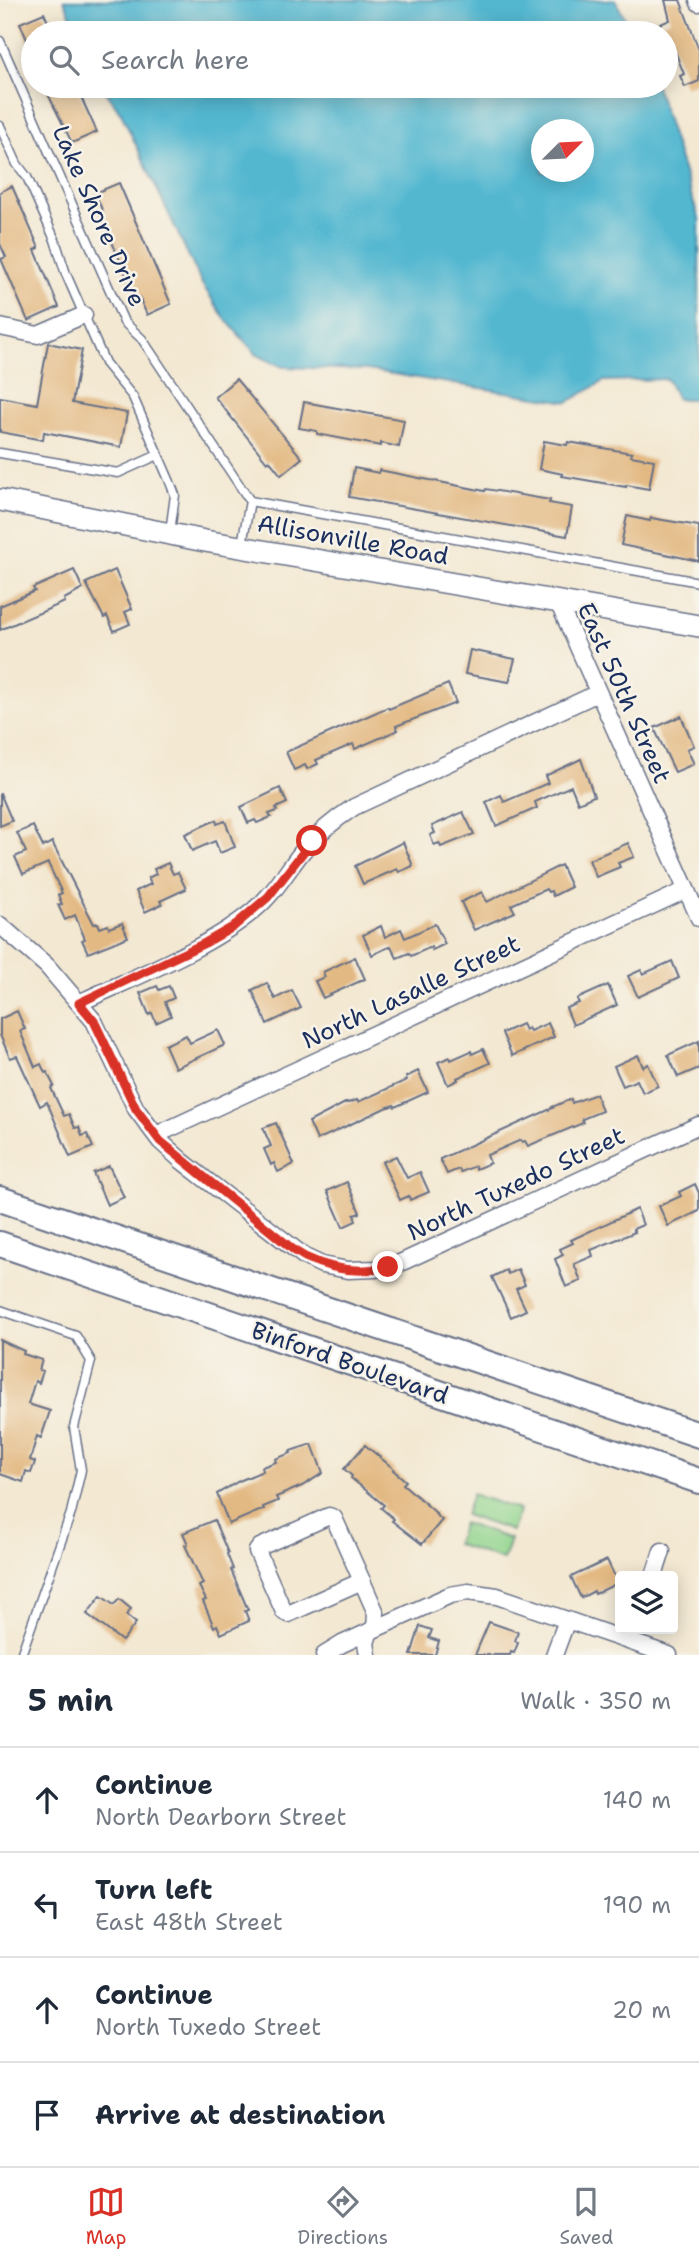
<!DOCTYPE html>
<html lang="en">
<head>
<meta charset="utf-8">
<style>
  :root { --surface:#fff; --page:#f6f6f7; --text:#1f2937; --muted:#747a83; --line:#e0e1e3; --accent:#d93025 }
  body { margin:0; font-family:"Shantell Sans",sans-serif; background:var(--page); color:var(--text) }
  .controls { position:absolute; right:21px; bottom:21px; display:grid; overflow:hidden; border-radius:7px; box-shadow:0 4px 18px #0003 }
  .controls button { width:63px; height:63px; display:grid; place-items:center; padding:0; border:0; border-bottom:2px solid var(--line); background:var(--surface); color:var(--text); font:35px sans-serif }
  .compass { position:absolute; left:531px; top:119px; width:63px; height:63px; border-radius:50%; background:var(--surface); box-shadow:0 4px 18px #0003; rotate:66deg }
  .stop { position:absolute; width:21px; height:21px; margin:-16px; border:5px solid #d93025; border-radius:50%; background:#fff }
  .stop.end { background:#d93025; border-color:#fff; box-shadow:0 2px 7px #0008 }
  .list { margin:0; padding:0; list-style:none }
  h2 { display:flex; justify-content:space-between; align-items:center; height:91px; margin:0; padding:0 28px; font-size:30px }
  h2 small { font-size:23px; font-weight:400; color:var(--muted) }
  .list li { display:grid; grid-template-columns:46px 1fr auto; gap:21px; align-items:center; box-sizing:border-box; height:105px; padding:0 28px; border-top:2px solid var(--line) }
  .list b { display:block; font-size:26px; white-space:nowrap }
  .list p { margin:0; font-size:23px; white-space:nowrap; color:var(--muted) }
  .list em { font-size:23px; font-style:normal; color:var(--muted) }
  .icon { flex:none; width:38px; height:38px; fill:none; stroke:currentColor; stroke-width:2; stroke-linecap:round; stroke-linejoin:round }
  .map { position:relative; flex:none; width:699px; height:1655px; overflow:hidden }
  .search { position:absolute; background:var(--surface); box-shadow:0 4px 18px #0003; left:21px; right:21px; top:21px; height:77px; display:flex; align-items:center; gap:18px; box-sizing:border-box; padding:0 24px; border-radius:38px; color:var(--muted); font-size:26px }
  .sheet { height:511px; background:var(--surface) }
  nav { display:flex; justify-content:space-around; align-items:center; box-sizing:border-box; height:98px; border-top:2px solid var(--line); background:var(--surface); font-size:19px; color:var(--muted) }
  nav a { display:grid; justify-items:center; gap:4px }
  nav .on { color:var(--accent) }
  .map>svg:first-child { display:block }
  .park { fill:#91d48d; stroke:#568276; stroke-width:2 }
  .water { fill:#52b7d0; stroke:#367397; stroke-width:2; fill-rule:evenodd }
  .building { fill:#e3b983 }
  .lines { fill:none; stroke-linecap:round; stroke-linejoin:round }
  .lane-casing { stroke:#677087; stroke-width:11 }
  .street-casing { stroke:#677087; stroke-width:19 }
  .secondary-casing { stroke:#677087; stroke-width:24 }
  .primary-casing { stroke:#677087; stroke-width:28 }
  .lane { stroke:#fff; stroke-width:8 }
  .street { stroke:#fff; stroke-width:16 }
  .secondary { stroke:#fff; stroke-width:21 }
  .primary { stroke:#fff; stroke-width:24 }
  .route { stroke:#d93025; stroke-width:9 }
  .labels { text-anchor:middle; stroke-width:5; stroke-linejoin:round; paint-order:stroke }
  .street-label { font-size:24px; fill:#1b2f5e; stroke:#f7f3e8 }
</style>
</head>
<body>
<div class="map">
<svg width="699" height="1655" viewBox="0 0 699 1655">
  <rect width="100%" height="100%" fill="#f7f3e8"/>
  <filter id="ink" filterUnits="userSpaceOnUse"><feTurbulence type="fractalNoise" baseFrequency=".0143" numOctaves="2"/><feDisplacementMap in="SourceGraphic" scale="14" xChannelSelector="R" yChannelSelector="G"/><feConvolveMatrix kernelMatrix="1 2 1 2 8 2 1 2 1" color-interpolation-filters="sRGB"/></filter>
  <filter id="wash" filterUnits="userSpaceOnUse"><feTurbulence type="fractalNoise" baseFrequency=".00686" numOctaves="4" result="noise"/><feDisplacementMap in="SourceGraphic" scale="28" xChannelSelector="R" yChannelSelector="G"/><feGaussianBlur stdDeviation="1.57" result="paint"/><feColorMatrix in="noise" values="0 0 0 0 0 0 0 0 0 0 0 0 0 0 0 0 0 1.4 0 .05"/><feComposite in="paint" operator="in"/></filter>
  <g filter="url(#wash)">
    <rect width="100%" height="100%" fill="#f3e8d2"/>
    <g class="park">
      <path d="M472,1494L519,1510L512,1531L465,1515Z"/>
      <path d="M463,1523L510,1539L503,1560L456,1544Z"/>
    </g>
    <g class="water">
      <path d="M64,0H615L633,33H78Z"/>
      <path d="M102,86H656L699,219V399H677L667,379L604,381L568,402L367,370L283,367L257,355L226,320L202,284L121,113ZM542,130H584V172H542Z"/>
    </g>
    <g id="blocks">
      <g class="building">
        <path d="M665,0H680L699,50V81L685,87L680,76L684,74L670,39L666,41V33H661L658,25L670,20Z"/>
        <path d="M44,13L53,33H33V54L20,23Z"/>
        <path d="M44,86H76L97,132L72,143Z"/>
        <path d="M119,183L171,304L147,315L139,297L136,298L100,214L103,212L95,193Z"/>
        <path d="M12,186L39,248L35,250L59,307L28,321L1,259L6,257L0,244V192Z"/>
        <path d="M48,343L82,350L72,403L127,413L121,447L44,432L43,440L0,432V397L37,404Z"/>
        <path d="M236,379L302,458L281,475L269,460L267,462L215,397Z"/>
        <path d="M304,402L404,420L399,447L381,443V446L317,434V431L299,428Z"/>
        <path d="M544,441L567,445L568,442L632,453L631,456L654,460L649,489L626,485V487L562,476L563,474L539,469Z"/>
        <path d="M354,468L379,473V470L485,491L486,489L550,500L549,503L572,507L567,536L349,497Z"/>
        <path d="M627,516L650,521L651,518L699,526V561L621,545Z"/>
        <path d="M74,570L83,589L64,599L65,602L0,630V606L35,591L33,588Z"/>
        <path d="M115,570L132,609L125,612L130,624L114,631L107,616L104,618L86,583Z"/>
        <path d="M470,650L515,659L509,682L465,674Z"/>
        <path d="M448,684L456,703L396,726L398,730L355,749L353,744L316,760L318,764L307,769L305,765L294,770L286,752L388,707L389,709Z"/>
        <path d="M681,716L694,746L687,749L694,764L675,772L654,728Z"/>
        <path d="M581,759L594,796L578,803L571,786L535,802L537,808L496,826L486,802L501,795L504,802L548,783L545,776Z"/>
        <path d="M280,788L287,803L276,808L277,811L269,814L271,817L257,823L255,820L248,823L241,807Z"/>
        <path d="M0,793L12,821L0,826Z"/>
        <path d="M463,812L474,834L441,847L439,843L434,845L430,835L435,833L432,826Z"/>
        <path d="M216,820L217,824L225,821L235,847L220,853L215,841L192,851L185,834Z"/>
        <path d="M33,826L43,847L52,842L94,924L98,923L100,928L108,925L109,928L122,923L128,937L88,953L82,940L85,939L75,915L65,920L58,905L62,904L58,895L62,893L48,863L23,874L15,857L26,852L17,833Z"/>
        <path d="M403,842L413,866L399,872L397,869L363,884L355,866Z"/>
        <path d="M628,843L634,857L618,863L620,867L596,877L589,860Z"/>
        <path d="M168,863L173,874L178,872L186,889L160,901L162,904L145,912L136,891L151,884L148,878L156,874L154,869Z"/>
        <path d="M561,865L571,887L553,896L551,891L548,892L546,889L511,905L515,912L474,930L461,902L482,892L487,902Z"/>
        <path d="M435,924L445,944L432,950L431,947L411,956L409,953L397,958L391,946L372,955L363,935L381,926L385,937L401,929L405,938Z"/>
        <path d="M355,957L365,979L323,998L315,981L325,977L323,972Z"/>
        <path d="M672,961L679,978L638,997L628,976L641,970L643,974Z"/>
        <path d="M267,983L275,999L292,990L301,1008L267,1024L252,990Z"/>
        <path d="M608,985L617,1005L573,1025L566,1008L579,1003L577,999Z"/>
        <path d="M157,986L159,990L169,986L174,998L165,1002L171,1016L156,1023L152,1013L149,1015L140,993Z"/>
        <path d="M17,1011L25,1029L20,1031L35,1067L41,1064L45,1073L47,1072L54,1086L51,1088L64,1116L69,1114L75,1128L79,1127L82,1136L87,1134L93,1147L70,1157L47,1102L40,1106L17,1056L10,1058L0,1035V1019Z"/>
        <path d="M548,1023L554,1037L512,1056L502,1033L522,1024L525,1030L528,1028L530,1031Z"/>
        <path d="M218,1030L225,1045L175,1068L165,1045L186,1035L190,1043Z"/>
        <path d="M699,1041V1068L678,1077L668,1055Z"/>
        <path d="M483,1049L490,1063L457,1078L458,1080L448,1085L438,1062L450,1057L451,1060L471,1051L472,1054Z"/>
        <path d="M638,1055L643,1067L648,1064L658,1086L643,1093L637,1080L623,1086L614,1066Z"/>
        <path d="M418,1071L428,1092L395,1107L394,1105L383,1109L317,1140L309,1122L347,1102L348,1103L357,1100L358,1102L407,1080L406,1077Z"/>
        <path d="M596,1094L602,1111L582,1119L583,1123L528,1146L525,1141L522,1142L521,1140L487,1155L490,1163L476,1169L475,1166L461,1172L459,1169L447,1174L440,1159L553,1108L552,1107L571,1099L572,1103Z"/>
        <path d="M276,1123L294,1164L278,1172L274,1163L271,1165L264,1149L271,1146L263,1128Z"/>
        <path d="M396,1156L407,1178L420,1172L429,1192L410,1200L409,1196L400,1200L382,1162Z"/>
        <path d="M109,1166L124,1197L107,1205L93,1173Z"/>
        <path d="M347,1182L360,1213L354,1215L356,1221L343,1227L327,1191Z"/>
        <path d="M695,1184L699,1193V1211L668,1226L659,1206L681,1196L679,1192Z"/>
        <path d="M637,1209L643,1225L633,1229L635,1232L591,1250L593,1256L574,1264L581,1281L566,1287L555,1259L563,1255L560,1249L573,1243L571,1240Z"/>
        <path d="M518,1269L525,1285L516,1289L526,1310L511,1317L492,1277L506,1270L508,1274Z"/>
        <path d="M0,1340L24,1351L23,1354L42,1360L39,1370L43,1371L39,1383L35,1381L28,1404L50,1411L41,1438L37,1436L30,1460L35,1462L31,1473L26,1471L23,1482L0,1474Z"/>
        <path d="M312,1444L323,1473L302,1486L276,1497L278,1501L263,1507L264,1509L229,1524L217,1494L239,1481L263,1471L262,1467L276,1462L275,1459L291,1453L290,1451Z"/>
        <path d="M365,1445L394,1469L393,1470L406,1481L403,1484L436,1513L435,1514L442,1520L422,1544L392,1521L394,1519L381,1508L384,1505L351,1478L352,1476L344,1469Z"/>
        <path d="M214,1520L228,1553L227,1554L233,1569L231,1570L248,1610L245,1611L249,1621L221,1634L217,1625L214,1627L203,1601L206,1600L199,1586L203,1584L185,1545L188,1544L183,1533Z"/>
        <path d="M607,1560L618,1583L595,1594L594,1591L581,1598L571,1577Z"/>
        <path d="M101,1596L114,1605L119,1599L131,1609L126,1615L136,1623L122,1641L87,1614Z"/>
        <path d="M489,1622L518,1632L515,1641L518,1643L514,1653L511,1652L510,1655H475Z"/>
        <path d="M420,1626L432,1630L429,1638L439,1641L435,1655H411Z"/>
      </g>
    </g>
  </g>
  <g filter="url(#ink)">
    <use href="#blocks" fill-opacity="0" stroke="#677087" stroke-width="2"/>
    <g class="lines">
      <defs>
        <g id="lane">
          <path d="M0,41L124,322L142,339L250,501"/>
          <path d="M0,126L17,164L27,177L55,240L66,274L105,363L133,397L170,482L175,495L170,532"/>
          <path d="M0,453L118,473L158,455"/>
          <path d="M250,501L699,582"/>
          <path d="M242,544L250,501"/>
          <path d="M0,1310L76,1336L91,1361L74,1427L81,1470L71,1513L21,1655"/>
        </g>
        <g id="street">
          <path d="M698,0L699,3"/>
          <path d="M0,327L38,335L84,315"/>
          <path d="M558,602L699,918"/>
          <path d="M0,925L47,966L94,1021L136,1109L160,1141L182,1161L305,1257L322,1265L348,1270L375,1269L400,1263L699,1125"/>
          <path d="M79,1003C134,977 208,949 254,910C274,894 286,872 302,852C317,834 334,820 354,807L598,693"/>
          <path d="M156,1135L686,890"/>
          <path d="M329,1516L334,1518L362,1581L288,1614L284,1612L257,1551L260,1547Z"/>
          <path d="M654,1576L662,1551"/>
          <path d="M362,1581L376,1613L375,1629"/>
          <path d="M324,1655L342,1644L450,1595L468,1592L497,1596L669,1655"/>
          <path d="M368,1655L366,1643L370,1631"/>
          <path d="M554,1655L567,1620"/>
        </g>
        <path id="secondary" d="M0,500L205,541L699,626"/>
        <g id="primary">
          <path d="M0,1199L699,1435"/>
          <path d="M0,1244L699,1481"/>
        </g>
      </defs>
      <use href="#lane" class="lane-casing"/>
      <use href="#street" class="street-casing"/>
      <use href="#secondary" class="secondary-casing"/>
      <use href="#primary" class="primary-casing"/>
      <use href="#lane" class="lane"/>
      <use href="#street" class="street"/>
      <use href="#secondary" class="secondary"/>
      <use href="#primary" class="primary"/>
    </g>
  </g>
  <g class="lines" filter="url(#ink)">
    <path class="route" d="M312,841L268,897L233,927L205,943L79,1003L94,1021L136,1109L160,1141L295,1251L305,1257C332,1270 358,1274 388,1267"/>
  </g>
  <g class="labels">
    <g class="street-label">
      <text transform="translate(99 216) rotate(66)" y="8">Lake Shore Drive</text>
      <text transform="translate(353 540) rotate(10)" y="8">Allisonville Road</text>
      <text transform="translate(624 693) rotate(66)" y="8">East 50th Street</text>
      <text transform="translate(411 992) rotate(-25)" y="8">North Lasalle Street</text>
      <text transform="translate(516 1184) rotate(-25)" y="8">North Tuxedo Street</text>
      <text transform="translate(350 1363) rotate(19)" y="8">Binford Boulevard</text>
    </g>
  </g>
</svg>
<div class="controls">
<button><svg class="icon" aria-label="layers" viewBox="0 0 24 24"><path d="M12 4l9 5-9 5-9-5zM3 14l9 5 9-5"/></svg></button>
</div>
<svg class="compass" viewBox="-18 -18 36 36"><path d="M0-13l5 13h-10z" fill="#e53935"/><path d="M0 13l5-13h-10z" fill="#747a83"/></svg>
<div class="stop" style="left:312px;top:841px"></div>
<div class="stop end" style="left:388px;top:1267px"></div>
<div class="search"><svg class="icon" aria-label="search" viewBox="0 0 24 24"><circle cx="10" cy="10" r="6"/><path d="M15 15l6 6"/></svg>Search here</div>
</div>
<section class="sheet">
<h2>5 min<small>Walk · 350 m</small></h2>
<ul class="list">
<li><svg class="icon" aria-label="ahead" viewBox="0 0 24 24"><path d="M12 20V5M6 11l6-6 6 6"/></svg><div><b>Continue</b><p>North Dearborn Street</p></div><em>140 m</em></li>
<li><svg class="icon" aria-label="left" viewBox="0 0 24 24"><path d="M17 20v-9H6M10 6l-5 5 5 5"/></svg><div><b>Turn left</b><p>East 48th Street</p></div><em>190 m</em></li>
<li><svg class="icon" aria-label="ahead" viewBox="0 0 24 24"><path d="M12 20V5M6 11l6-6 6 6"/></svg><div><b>Continue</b><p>North Tuxedo Street</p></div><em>20 m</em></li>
<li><svg class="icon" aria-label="arrive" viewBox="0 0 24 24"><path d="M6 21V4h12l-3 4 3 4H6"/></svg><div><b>Arrive at destination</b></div></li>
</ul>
</section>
<nav>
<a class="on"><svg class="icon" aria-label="map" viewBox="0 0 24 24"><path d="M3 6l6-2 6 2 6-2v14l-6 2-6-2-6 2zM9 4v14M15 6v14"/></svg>Map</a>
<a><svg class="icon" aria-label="directions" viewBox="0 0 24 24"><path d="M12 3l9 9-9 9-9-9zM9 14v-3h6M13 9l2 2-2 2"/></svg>Directions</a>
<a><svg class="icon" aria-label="saved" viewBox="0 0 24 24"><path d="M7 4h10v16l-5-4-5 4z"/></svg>Saved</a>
</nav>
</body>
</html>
